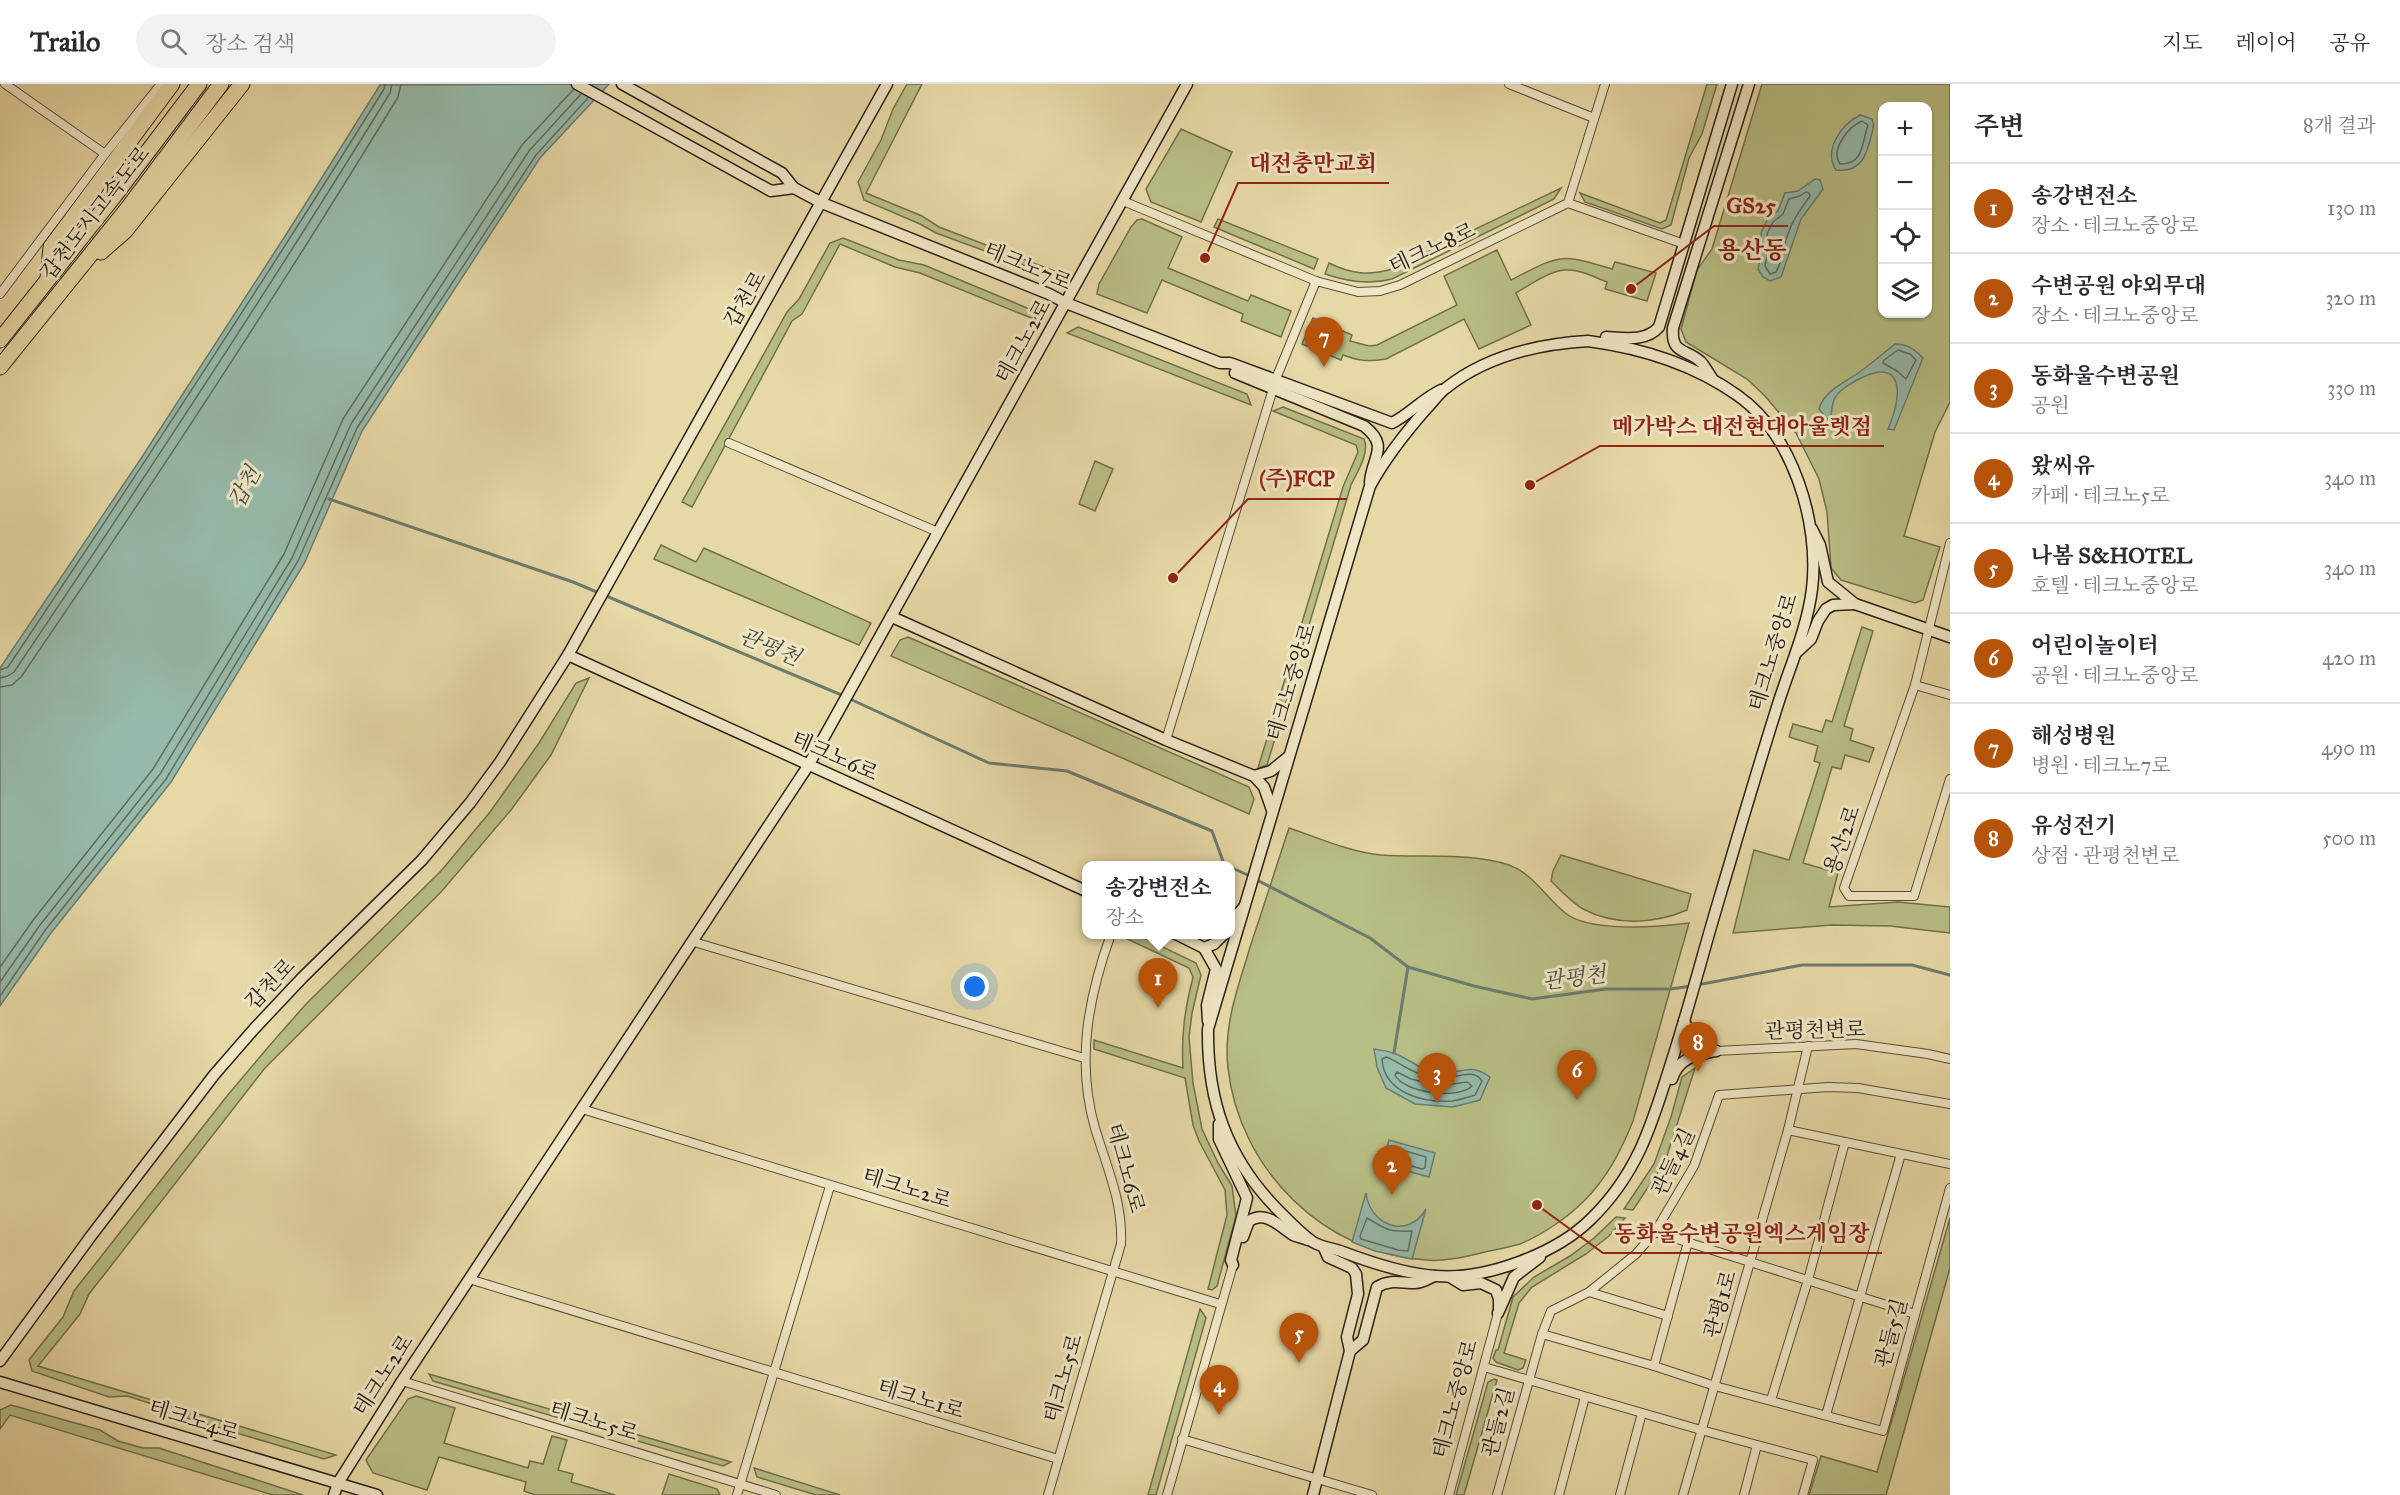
<!DOCTYPE html>
<html lang="ko">
<head>
<meta charset="utf-8">
<style>
  :root { --surface:#fff; --page:#f2f2f3; --text:#2b2b33; --muted:#7c7c81; --line:#e1e1e2; --accent:#b45309 }
  body { margin:0; font-family:"IM FELL Great Primer","Noto Serif KR",serif; background:var(--page); color:var(--text) }
  .controls { position:absolute; right:18px; top:18px; display:grid; overflow:hidden; border-radius:12px; box-shadow:0 2px 4px #0004 }
  .controls button { width:54px; height:54px; display:grid; place-items:center; padding:0; border:0; border-bottom:2px solid var(--line); background:var(--surface); color:var(--text); font:30px sans-serif }
  .you { position:absolute; left:975px; top:903px; width:21px; height:21px; margin:-15px; border:4px solid #fff; border-radius:50%; background:#1a73e8; box-shadow:0 0 0 9px #1a73e833 }
  .badge { display:grid; place-items:center; width:39px; height:39px; border-radius:50%; background:var(--accent); color:#fff; font-size:20px; font-weight:700 }
  .pin { position:absolute; translate:-50% -50px; filter:drop-shadow(0 2px 3px #0008) }
  .pin::after { content:''; position:absolute; top:32px; width:21px; height:18px; background:inherit; clip-path:polygon(0 0,100% 0,50% 100%) }
  .popup { position:absolute; left:1082px; top:777px; width:153px; height:78px; box-sizing:border-box; display:grid; place-content:center; border-radius:12px; background:var(--surface); filter:drop-shadow(0 2px 4px #0005); font-size:20px; white-space:nowrap; color:var(--muted) }
  .popup b { font-size:22px; color:var(--text) }
  .popup::after { content:''; position:absolute; left:50%; top:100%; margin-left:-12px; border:12px solid transparent; border-top-color:var(--surface) }
  .list { margin:0; padding:0; list-style:none }
  h2 { display:flex; justify-content:space-between; align-items:center; height:78px; margin:0; padding:0 24px; font-size:26px }
  h2 small { font-size:20px; font-weight:400; color:var(--muted) }
  .list li { display:grid; grid-template-columns:39px 1fr auto; gap:18px; align-items:center; box-sizing:border-box; height:90px; padding:0 24px; border-top:2px solid var(--line) }
  .list b { display:block; font-size:22px; white-space:nowrap }
  .list p { margin:0; font-size:20px; white-space:nowrap; color:var(--muted) }
  .list em { font-size:20px; font-style:normal; color:var(--muted) }
  .icon { flex:none; width:33px; height:33px; fill:none; stroke:currentColor; stroke-width:2; stroke-linecap:round; stroke-linejoin:round }
  .map { position:relative; flex:none; width:1950px; height:1411px; overflow:hidden }
  header { display:flex; align-items:center; gap:36px; box-sizing:border-box; height:84px; padding:0 30px; background:var(--surface); border-bottom:2px solid var(--line) }
  header strong { font-size:28px }
  nav { display:flex; gap:33px; margin-inline-start:auto; font-size:21px }
  .search { width:420px; height:54px; background:var(--page); display:flex; align-items:center; gap:15px; box-sizing:border-box; padding:0 21px; border-radius:33px; color:var(--muted); font-size:22px }
  main { display:flex }
  aside { flex:1; background:var(--surface) }
  .map>svg:first-child { display:block }
  .green { fill:#b8be84; stroke:#706f4e; stroke-width:1.5; fill-rule:evenodd }
  .water { fill:#97baaa; stroke:#6b7c6f; stroke-width:1.5 }
  .lines { fill:none; stroke-linecap:round; stroke-linejoin:round }
  .shore { stroke:#606d60; stroke-width:1.5 }
  .stream { stroke:#6b7c6f; stroke-width:3 }
  .street-casing { stroke:#584e3b; stroke-width:10 }
  .secondary-casing { stroke:#292017; stroke-width:13 }
  .highway-casing { stroke:#292017; stroke-width:17 }
  .street { stroke:#efe6c5; stroke-width:8 }
  .secondary { stroke:#efe6c5; stroke-width:10 }
  .highway { stroke:#e7d9a6; stroke-width:15 }
  .labels { text-anchor:middle; stroke-width:6; stroke-linejoin:round; paint-order:stroke }
  .street-label { font-size:21px; fill:#292017; stroke:#efe6c5 }
  .water-label { font-size:22px; font-style:italic; fill:#4a4e43; stroke:#efe6c5 }
  .quarter-label { font-size:24px; font-weight:bold; fill:#7a1f14; stroke:#efe6c5 }
  .leader { fill:none; stroke:#8f2418; stroke-width:2 }
  .callout-dot { fill:#8f2418; stroke:#efe6c5; stroke-width:2 }
  .callout-label { font-size:22px; text-anchor:middle; font-weight:bold; fill:#8f2418; stroke:#efe6c5; stroke-width:6; stroke-linejoin:round; paint-order:stroke }
</style>
</head>
<body>
<header>
<strong>Trailo</strong>
<div class="search"><svg class="icon" aria-label="search" viewBox="0 0 24 24"><circle cx="10" cy="10" r="6"/><path d="M15 15l6 6"/></svg>장소 검색</div>
<nav><a>지도</a><a>레이어</a><a>공유</a></nav>
</header>
<main>
<div class="map">
<svg width="1950" height="1411" viewBox="0 0 1950 1411">
  <rect width="100%" height="100%" fill="#e7d9a6"/>
  <filter id="stains"><feTurbulence type="fractalNoise" baseFrequency=".00333" numOctaves="4"/><feColorMatrix values="0 0 0 0 .2 0 0 0 0 .09 0 0 0 0 .02 0 0 0 .5 -.17"/></filter>
  <radialGradient id="worn" r=".72"><stop offset=".6" stop-color="#630" stop-opacity="0"/><stop offset="1" stop-color="#630" stop-opacity=".3"/></radialGradient>
  <g class="green">
    <path d="M907,0H922L866,109L922,132L939,143L1065,191L1056,193L936,149L920,140L864,116L858,98L881,56L893,25Z"/>
    <path d="M1707,0H1717L1702,50L1689,74L1671,141L1662,145L1585,118L1580,109L1660,139L1666,136Z"/>
    <path d="M1762,0H1950V318L1935,348L1904,452L1940,463L1923,516L1915,519L1841,496L1831,484L1827,428L1819,395L1796,349L1765,312L1747,295L1686,258L1681,245L1697,186L1712,165ZM1882,22H1928V230H1882Z"/>
    <path d="M1181,45L1232,68L1201,138L1151,118L1146,105Z"/>
    <path d="M1561,104L1554,115L1392,195C1369,201 1348,198 1325,190L1329,179C1351,190 1369,192 1392,185Z"/>
    <path d="M1142,135L1182,153L1168,184L1248,217L1251,211L1291,227L1281,253L1241,237L1243,230L1162,196L1147,229L1097,210L1099,200L1131,143L1137,136Z"/>
    <path d="M1218,135L1318,175L1314,185L1214,143Z"/>
    <path d="M843,154L899,176L924,181L1032,226L1036,236L920,189L895,183L840,160L802,230L792,237L692,423L682,418L787,228L799,215L830,159Z"/>
    <path d="M1497,166L1511,196C1559,172 1558,168 1612,185L1615,178L1656,189L1647,217L1605,205L1607,198C1594,193 1579,185 1565,186C1549,187 1530,201 1516,209L1531,241L1479,265L1464,235L1386,275C1369,278 1359,277 1343,271L1341,276L1302,260L1313,234L1352,251L1350,257L1369,262L1377,261L1457,221L1444,192Z"/>
    <path d="M1078,243L1247,310L1251,321L1067,249Z"/>
    <path d="M1283,323L1364,355C1370,369 1357,388 1351,401L1267,681L1258,684L1343,403L1358,368L1356,361L1273,327Z"/>
    <path d="M1095,377L1113,385L1095,427L1079,420Z"/>
    <path d="M661,461L696,478L704,464L871,539L859,561L654,475Z"/>
    <path d="M1862,543L1873,547L1844,642L1853,645L1850,656L1874,664L1869,678L1845,671L1841,685L1832,683L1803,779L1838,789L1829,823L1898,818L1950,823V849L1890,842L1832,841L1733,849L1754,766L1789,776L1820,679L1814,677L1818,662L1789,653L1793,640L1822,648L1826,636L1832,638Z"/>
    <path d="M908,553L1249,703L1254,715L1249,730L891,572L900,556Z"/>
    <path d="M589,594L551,671L511,726L441,808L265,984L89,1210L80,1230L38,1282L336,1371L324,1375L180,1332L162,1323L127,1312L109,1313L32,1287L29,1276L63,1233L74,1207L227,1012L270,961L306,920L441,787L490,728L539,659L576,599Z"/>
    <path d="M1289,744C1319,754 1349,768 1381,771C1421,774 1470,768 1509,781C1532,789 1546,813 1564,828C1588,849 1658,843 1689,839L1633,1037C1621,1067 1607,1094 1584,1117C1567,1134 1542,1151 1520,1160C1510,1163 1499,1165 1489,1167C1469,1172 1446,1178 1426,1176C1324,1170 1239,1085 1228,984C1223,940 1239,901 1251,860C1264,822 1276,783 1289,744Z"/>
    <path d="M1561,771L1691,810L1687,826C1655,840 1615,842 1583,825C1571,818 1561,807 1551,797L1553,787Z"/>
    <path d="M1119,851H1138L1196,879L1201,891L1192,929L1189,953L1193,999L1202,1045L1218,1079L1232,1102L1236,1132L1217,1202L1212,1206L1208,1205L1227,1131L1225,1106L1199,1057L1193,1041L1185,994L1094,965V956L1183,984C1181,950 1185,925 1193,893L1189,884Z"/>
    <path d="M1695,984L1665,1078L1633,1126L1624,1125L1654,1080L1671,1033L1682,993Z"/>
    <path d="M1616,1133L1625,1134L1609,1152L1586,1170L1532,1203L1519,1219L1504,1269L1526,1276L1523,1284L1518,1286L1496,1278L1493,1274L1496,1266H1498L1513,1213L1534,1193L1570,1172L1594,1154Z"/>
    <path d="M1950,1134V1184L1886,1411H1809L1821,1372L1877,1388Z"/>
    <path d="M1200,1225L1206,1234L1156,1411H1148Z"/>
    <path d="M429,1290L731,1378L723,1382L433,1297Z"/>
    <path d="M1494,1295L1497,1296L1464,1411H1456L1488,1298Z"/>
    <path d="M416,1312L455,1324L444,1359L528,1384L530,1377L543,1380L552,1352L567,1356L558,1386L573,1390L571,1398L615,1411H535L524,1407L526,1398L439,1373L427,1406L373,1389L366,1376L408,1315Z"/>
    <path d="M11,1321L100,1346L118,1357L143,1364H159L303,1411H273L10,1331L0,1345V1326Z"/>
    <path d="M754,1384L840,1411H816L757,1393Z"/>
    <path d="M669,1390L717,1405L720,1411H662Z"/>
  </g>
  <g class="water">
    <path d="M609,0L540,74L362,347L304,480L171,698L51,849L0,922V584L142,373L289,146L380,1Z"/>
    <path d="M1860,31L1872,35C1875,42 1873,43 1872,49C1867,70 1862,89 1836,86C1823,66 1841,41 1860,31Z"/>
    <path d="M1815,95L1820,96L1823,105L1801,135L1781,193L1770,197L1763,193L1758,185L1762,166L1761,149L1768,134L1778,127L1785,109L1798,107Z"/>
    <path d="M1895,260C1908,260 1914,265 1923,274L1894,346L1888,345C1902,313 1906,270 1857,296C1849,301 1840,305 1835,314C1832,319 1832,326 1831,332L1827,335L1819,325C1824,306 1846,298 1861,287C1873,278 1884,269 1895,260Z"/>
    <path d="M1374,965C1380,966 1387,967 1393,969C1409,974 1422,988 1440,989C1463,990 1468,978 1490,993L1480,1016L1453,1023L1415,1020L1386,1004L1377,983Z"/>
    <path d="M1389,1056L1435,1069L1429,1093L1382,1080Z"/>
    <path d="M1366,1109C1370,1142 1408,1156 1426,1125L1412,1175L1375,1167L1352,1158Z"/>
  </g>
  <g class="lines">
    <g class="shore">
      <path d="M1862,37L1868,41C1862,58 1864,81 1840,80C1830,66 1848,43 1862,37Z"/>
      <path d="M1806,108L1809,109L1810,112C1801,125 1793,135 1788,150C1783,162 1783,177 1776,188L1770,190L1765,182L1768,167L1767,150L1773,138L1783,130L1789,115L1800,112Z"/>
      <path d="M1898,266L1910,270L1916,276L1906,295L1897,287L1883,279L1884,276Z"/>
      <path d="M0,586L8,583C136,392 262,201 384,5L385,0"/>
      <path d="M0,594L8,592L14,588C143,397 269,205 390,9L392,0"/>
      <path d="M0,603L12,601L21,593C151,403 278,210 398,13L401,0"/>
      <path d="M0,883L34,835L153,685L284,470L343,335L522,61L573,6"/>
      <path d="M0,898L40,841L160,690L292,474L351,340L529,67L581,10"/>
      <path d="M0,912L46,845L166,695L298,477L357,344L536,71L588,14"/>
      <path d="M1386,973C1395,976 1402,982 1411,986C1418,990 1429,993 1438,994C1452,997 1473,982 1482,997L1475,1011C1468,1013 1460,1016 1452,1017C1423,1019 1384,1009 1382,975Z"/>
      <path d="M1397,988L1411,995L1439,1002L1467,998L1472,1002C1458,1016 1404,1009 1395,991Z"/>
      <path d="M1395,1064L1426,1073L1425,1084L1422,1085L1391,1076L1392,1066Z"/>
      <path d="M1367,1134C1388,1146 1387,1148 1412,1147L1408,1167L1398,1166L1361,1155L1360,1152Z"/>
    </g>
    <g class="stream">
      <path d="M329,415L573,498L844,612"/>
      <path d="M850,615L989,679L1067,687L1212,747L1224,780L1228,782"/>
      <path d="M1230,783L1250,792"/>
      <path d="M1255,795L1370,854L1408,883L1474,902L1532,915L1606,905H1671L1691,902"/>
      <path d="M1697,901L1802,881H1912L1950,891"/>
      <path d="M1394,969L1408,883"/>
    </g>
    <defs>
      <g id="street">
        <path d="M5,0L105,70"/>
        <path d="M1509,0L1594,34"/>
        <path d="M1123,117L1316,197L1358,208L1380,207L1400,201L1568,119L1605,0"/>
        <path d="M1568,119L1684,160"/>
        <path d="M0,210L105,70L161,0"/>
        <path d="M1275,297L1316,197"/>
        <path d="M729,359L938,448"/>
        <path d="M1950,459L1915,601L1844,804L1849,812H1914L1950,695"/>
        <path d="M1915,601L1950,611"/>
        <path d="M1166,656L1273,305"/>
        <path d="M694,858L1084,974"/>
        <path d="M1716,967L1856,960L1928,970L1950,975"/>
        <path d="M582,1025L1220,1220"/>
        <path d="M1788,1046L1950,1080"/>
        <path d="M1655,1148L1915,1230"/>
        <path d="M469,1195L1058,1375"/>
        <path d="M1589,1208L1668,1232"/>
        <path d="M1542,1250L1654,1282L1715,1302L1883,1347L1950,1104"/>
        <path d="M1654,1282L1688,1158"/>
        <path d="M1484,1283L1701,1346L1813,1376L1803,1411"/>
        <path d="M402,1297L776,1411"/>
        <path d="M1771,1316L1808,1196L1845,1058"/>
        <path d="M1826,1331L1901,1070"/>
        <path d="M1182,1355L1372,1411"/>
        <path d="M737,1411L830,1102"/>
        <path d="M1048,1411L1121,1160C1123,1118 1107,1084 1095,1044C1076,978 1088,914 1111,850"/>
        <path d="M1167,1411L1233,1181"/>
        <path d="M1449,1411L1498,1229"/>
        <path d="M1497,1411L1542,1250L1551,1227L1589,1208L1636,1170L1655,1148L1694,1082L1719,1011L1828,1003L1858,1004L1950,1020"/>
        <path d="M1559,1411L1585,1313"/>
        <path d="M1620,1411L1642,1329"/>
        <path d="M1683,1411L1788,1046L1808,962"/>
        <path d="M1744,1411L1757,1361"/>
      </g>
      <g id="secondary">
        <path d="M577,0L771,107L794,104"/>
        <path d="M622,0L782,89L794,104L822,119L1049,210L1066,219L1220,279H1230L1392,339C1410,330 1422,315 1441,306"/>
        <path d="M1606,253C1624,254 1646,258 1659,243L1732,0"/>
        <path d="M1588,257C1641,264 1693,280 1737,311C1793,350 1820,439 1812,505C1807,545 1790,582 1778,620C1758,683 1739,748 1720,812C1704,865 1690,920 1673,973C1653,1036 1640,1087 1591,1135C1556,1170 1485,1196 1436,1192C1405,1190 1372,1179 1343,1168C1333,1164 1323,1164 1313,1158C1301,1150 1289,1137 1278,1126C1227,1074 1207,1017 1208,945L1370,402C1386,373 1405,349 1427,324C1433,318 1439,309 1446,304C1486,272 1538,260 1588,257Z"/>
        <path d="M1235,289L1364,342C1390,362 1372,373 1370,398"/>
        <path d="M1712,294C1708,289 1705,282 1701,278C1686,264 1671,271 1673,244L1749,0"/>
        <path d="M1812,445L1820,461L1828,498L1855,520L1950,553"/>
        <path d="M892,533L1166,656L1254,692L1264,703L1272,726"/>
        <path d="M1797,568L1811,555L1818,537L1826,525L1833,521L1855,520"/>
        <path d="M568,571L1086,807"/>
        <path d="M1254,692L1271,687L1288,673"/>
        <path d="M1230,839L1244,823"/>
        <path d="M1176,850L1204,864"/>
        <path d="M1204,864L1216,885L1207,921L1208,937"/>
        <path d="M1204,864L1214,860L1224,850"/>
        <path d="M1684,937L1693,955L1716,967"/>
        <path d="M1672,995C1679,973 1696,971 1716,967"/>
        <path d="M1219,1040V1055L1247,1114L1231,1176L1233,1181"/>
        <path d="M1243,1153L1249,1137C1266,1126 1279,1142 1293,1151C1298,1153 1303,1154 1308,1156"/>
        <path d="M1450,1193L1463,1201L1481,1199L1496,1206L1499,1215V1224"/>
        <path d="M1498,1229L1514,1193L1540,1173"/>
        <path d="M1350,1267L1363,1256L1377,1203C1391,1195 1400,1199 1415,1199C1422,1199 1428,1195 1434,1192"/>
        <path d="M0,1277L91,1152L214,991L254,945L302,894L422,776L470,719L500,678L568,571L887,0"/>
        <path d="M0,1298L377,1411"/>
        <path d="M334,1411L338,1399L402,1297L808,682L1187,0"/>
        <path d="M1313,1411L1350,1267L1347,1253L1358,1210L1356,1190L1352,1184L1328,1173L1324,1164"/>
      </g>
      <g id="highway">
        <path d="M101,168L125,147L242,0"/>
        <path d="M48,194L51,163L172,0"/>
        <path d="M0,256L115,111L199,0"/>
        <path d="M0,283L128,124L221,0"/>
      </g>
    </defs>
    <use href="#street" class="street-casing"/>
    <use href="#secondary" class="secondary-casing"/>
    <use href="#highway" class="highway-casing"/>
    <use href="#street" class="street"/>
    <use href="#secondary" class="secondary"/>
    <use href="#highway" class="highway"/>
  </g>
  <g class="labels">
    <g class="street-label">
      <text transform="translate(95 129) rotate(-52)" y="7">갑천도시고속도로</text>
      <text transform="translate(1432 164) rotate(-25)" y="7">테크노8로</text>
      <text transform="translate(1028 182) rotate(23)" y="7">테크노7로</text>
      <text transform="translate(745 215) rotate(-60)" y="7">갑천로</text>
      <text transform="translate(1023 257) rotate(-61)" y="7">테크노2로</text>
      <text transform="translate(1773 568) rotate(-73)" y="7">테크노중앙로</text>
      <text transform="translate(1291 598) rotate(-73)" y="7">테크노중앙로</text>
      <text transform="translate(835 672) rotate(24)" y="7">테크노6로</text>
      <text transform="translate(1842 756) rotate(-71)" y="7">용산2로</text>
      <text transform="translate(270 900) rotate(-46)" y="7">갑천로</text>
      <text transform="translate(1815 946) rotate(-1)" y="7">관평천변로</text>
      <text transform="translate(1673 1078) rotate(-64)" y="7">관들4길</text>
      <text transform="translate(1126 1084) rotate(75)" y="7">테크노6로</text>
      <text transform="translate(907 1104) rotate(17)" y="7">테크노2로</text>
      <text transform="translate(1720 1220) rotate(-74)" y="7">관평1로</text>
      <text transform="translate(1891 1249) rotate(-75)" y="7">관들5길</text>
      <text transform="translate(383 1291) rotate(-57)" y="7">테크노2로</text>
      <text transform="translate(1063 1294) rotate(-74)" y="7">테크노5로</text>
      <text transform="translate(921 1315) rotate(17)" y="7">테크노1로</text>
      <text transform="translate(1455 1315) rotate(-75)" y="7">테크노중앙로</text>
      <text transform="translate(194 1336) rotate(17)" y="7">테크노4로</text>
      <text transform="translate(594 1337) rotate(17)" y="7">테크노5로</text>
      <text transform="translate(1498 1338) rotate(-75)" y="7">관들2길</text>
    </g>
    <g class="water-label">
      <text transform="translate(244 403) rotate(-62)" y="8">갑천</text>
      <text transform="translate(770 562) rotate(23)" y="8">관평천</text>
      <text transform="translate(1574 893) rotate(-7)" y="8">관평천</text>
    </g>
    <g class="quarter-label">
      <text x="1752" y="174">용산동</text>
    </g>
  </g>
  <path class="leader" d="M1205 174L1238 99H1389M1631 205L1714 142H1788M1530 401L1600 362H1884M1173 494L1248 415H1347M1537 1121L1603 1169H1882"/>
  <g class="callout-dot">
    <circle cx="1205" cy="174" r="6"/>
    <circle cx="1631" cy="205" r="6"/>
    <circle cx="1530" cy="401" r="6"/>
    <circle cx="1173" cy="494" r="6"/>
    <circle cx="1537" cy="1121" r="6"/>
  </g>
  <g class="callout-label">
    <text x="1313" y="87">대전충만교회</text>
    <text x="1751" y="129">GS25</text>
    <text x="1742" y="350">메가박스 대전현대아울렛점</text>
    <text x="1297" y="402">(주)FCP</text>
    <text x="1742" y="1157">동화울수변공원엑스게임장</text>
  </g>
  <rect width="100%" height="100%" filter="url(#stains)"/>
  <rect width="100%" height="100%" fill="url(#worn)"/>
</svg>
<div class="controls">
<button>+</button>
<button>−</button>
<button><svg class="icon" aria-label="locate" viewBox="0 0 24 24"><circle cx="12" cy="12" r="6"/><path d="M12 2v4M12 18v4M2 12h4M18 12h4"/></svg></button>
<button><svg class="icon" aria-label="layers" viewBox="0 0 24 24"><path d="M12 4l9 5-9 5-9-5zM3 14l9 5 9-5"/></svg></button>
</div>
<div class="you"></div>
<div class="pin badge" style="left:1158px;top:924px">1</div>
<div class="popup"><b>송강변전소</b>장소</div>
<div class="pin badge" style="left:1392px;top:1111px">2</div>
<div class="pin badge" style="left:1437px;top:1019px">3</div>
<div class="pin badge" style="left:1219px;top:1331px">4</div>
<div class="pin badge" style="left:1299px;top:1279px">5</div>
<div class="pin badge" style="left:1577px;top:1016px">6</div>
<div class="pin badge" style="left:1324px;top:283px">7</div>
<div class="pin badge" style="left:1698px;top:988px">8</div>
</div>
<aside>
<h2>주변<small>8개 결과</small></h2>
<ul class="list">
<li><span class="badge">1</span><div><b>송강변전소</b><p>장소 · 테크노중앙로</p></div><em>130 m</em></li>
<li><span class="badge">2</span><div><b>수변공원 야외무대</b><p>장소 · 테크노중앙로</p></div><em>320 m</em></li>
<li><span class="badge">3</span><div><b>동화울수변공원</b><p>공원</p></div><em>330 m</em></li>
<li><span class="badge">4</span><div><b>왔씨유</b><p>카페 · 테크노5로</p></div><em>340 m</em></li>
<li><span class="badge">5</span><div><b>나봄 S&amp;HOTEL</b><p>호텔 · 테크노중앙로</p></div><em>340 m</em></li>
<li><span class="badge">6</span><div><b>어린이놀이터</b><p>공원 · 테크노중앙로</p></div><em>420 m</em></li>
<li><span class="badge">7</span><div><b>해성병원</b><p>병원 · 테크노7로</p></div><em>490 m</em></li>
<li><span class="badge">8</span><div><b>유성전기</b><p>상점 · 관평천변로</p></div><em>500 m</em></li>
</ul>
</aside>
</main>
</body>
</html>
